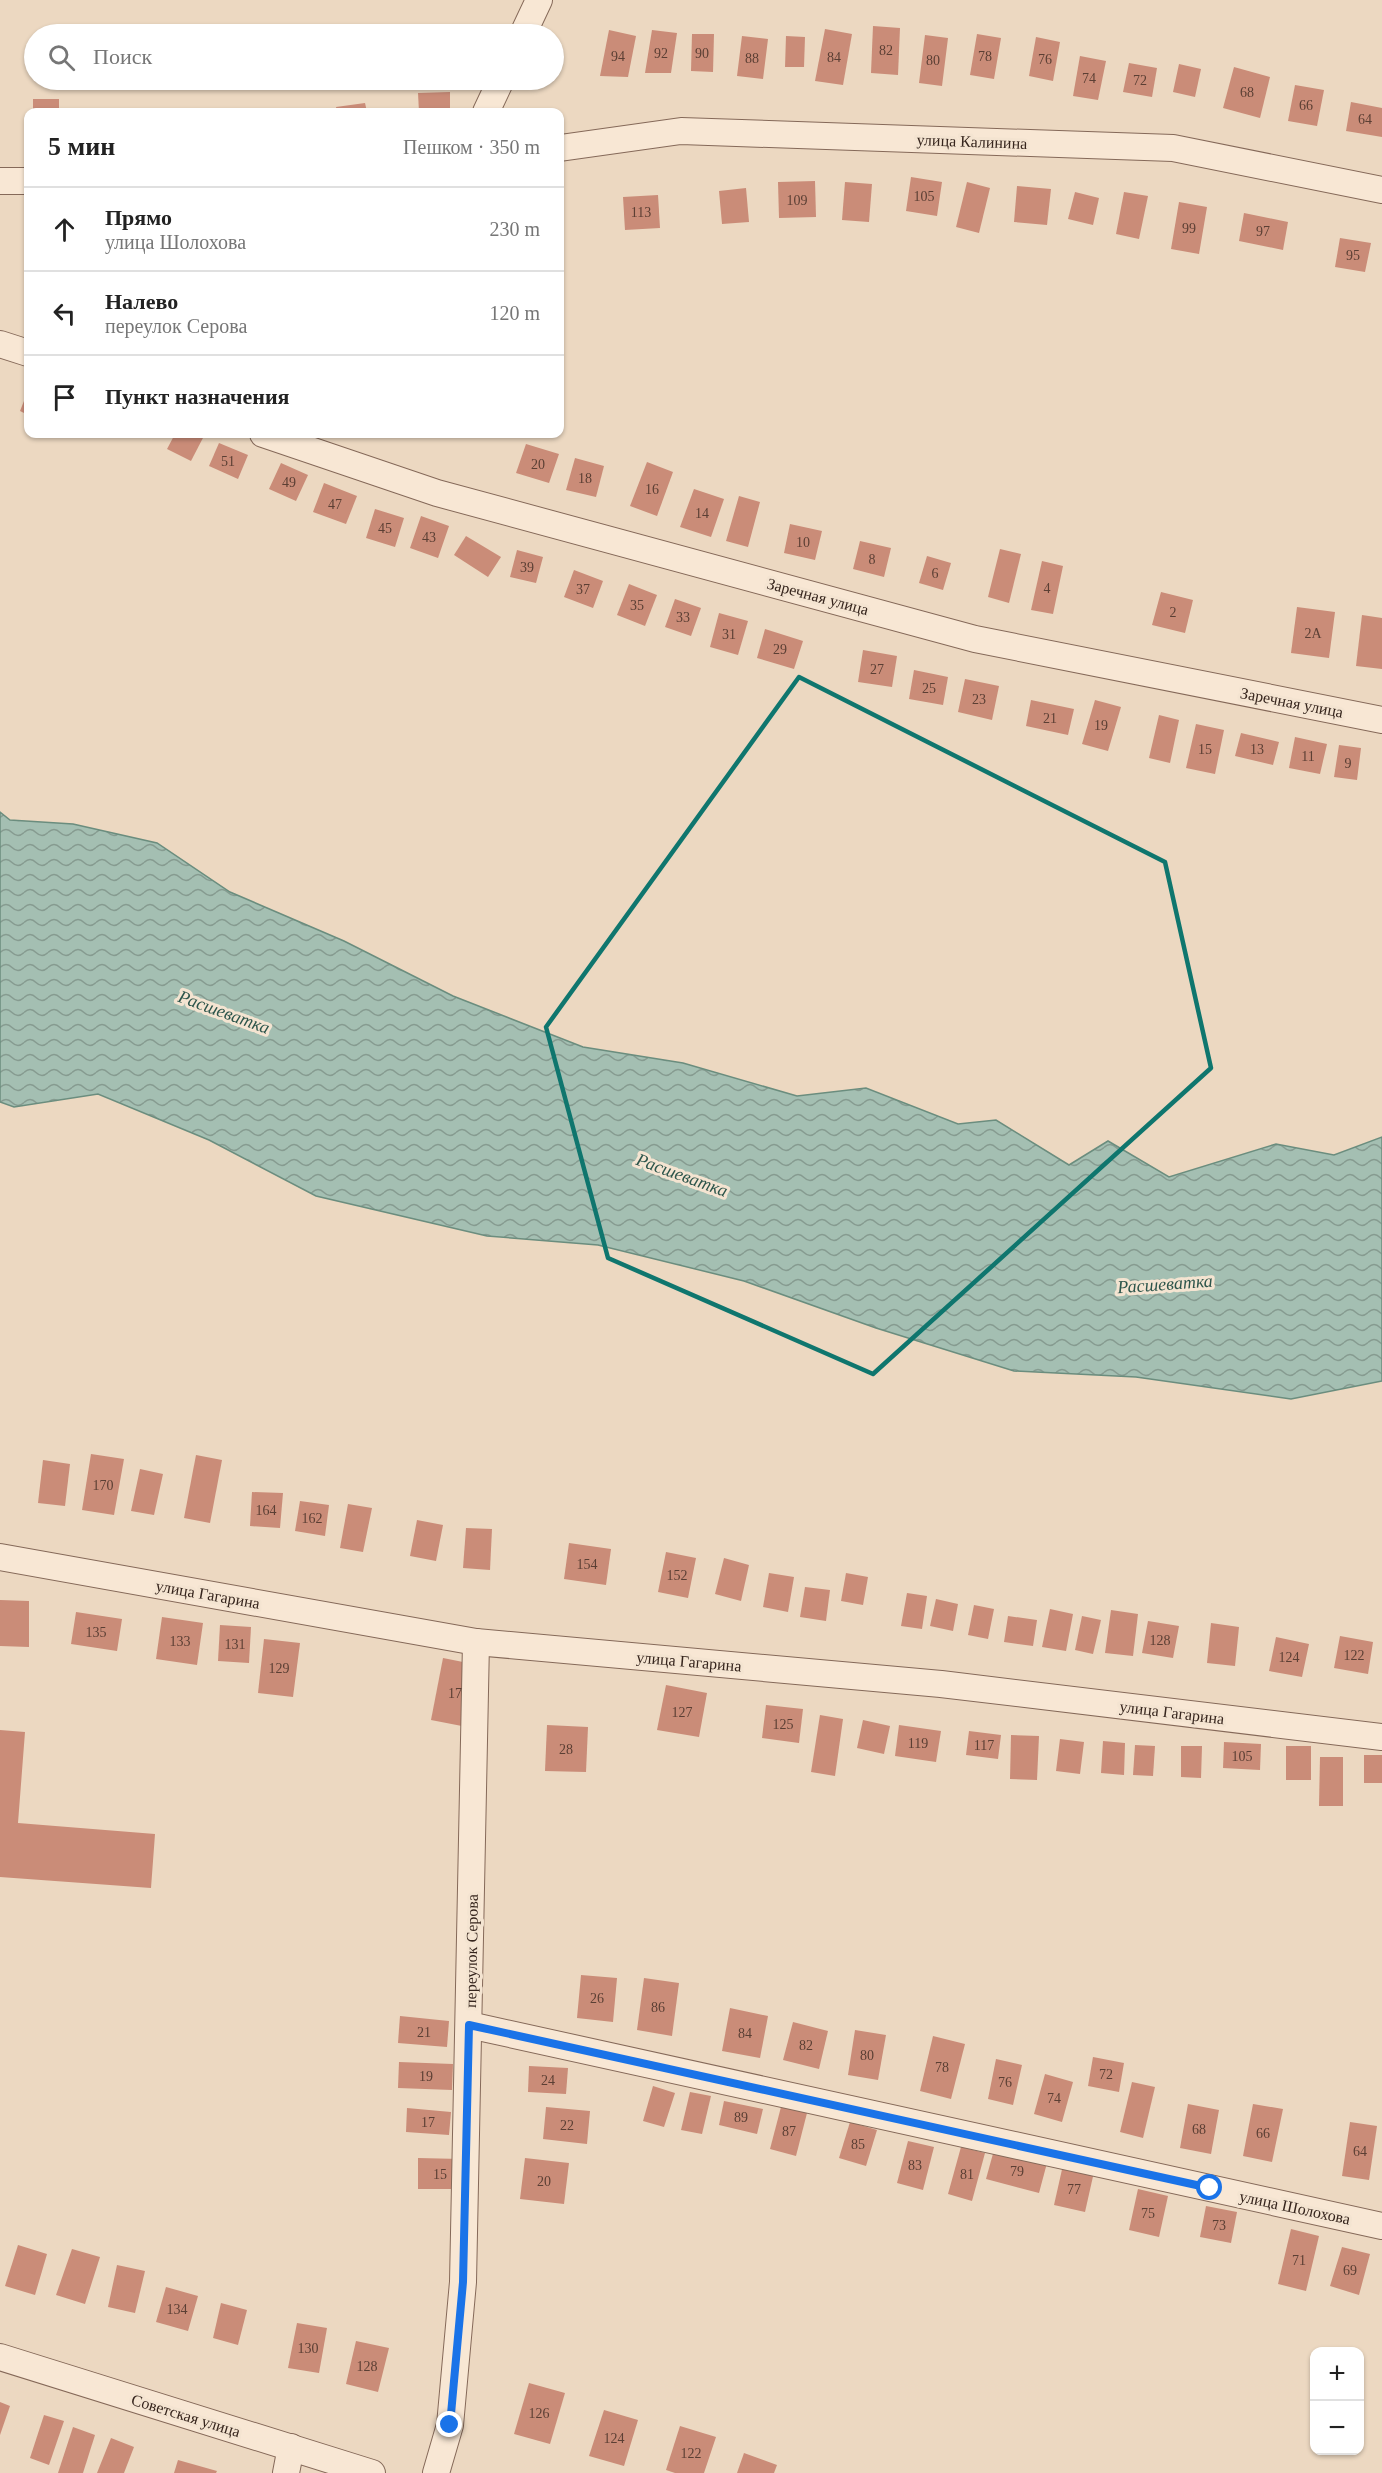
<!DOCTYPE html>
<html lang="ru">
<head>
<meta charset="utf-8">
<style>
  :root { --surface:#fff; --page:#f2f2f2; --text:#222; --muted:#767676; --line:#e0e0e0 }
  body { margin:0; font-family:Georgia,serif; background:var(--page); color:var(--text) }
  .controls { position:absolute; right:18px; bottom:18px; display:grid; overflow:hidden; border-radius:12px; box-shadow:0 2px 4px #0004 }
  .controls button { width:54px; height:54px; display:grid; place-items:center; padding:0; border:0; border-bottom:2px solid var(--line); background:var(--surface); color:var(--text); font:30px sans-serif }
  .stop { position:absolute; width:18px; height:18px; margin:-14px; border:4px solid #1a73e8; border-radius:50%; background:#fff }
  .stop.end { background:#1a73e8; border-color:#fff; box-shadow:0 2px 6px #0008 }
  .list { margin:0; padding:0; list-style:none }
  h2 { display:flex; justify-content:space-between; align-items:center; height:78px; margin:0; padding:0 24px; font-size:26px }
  h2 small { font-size:20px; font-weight:400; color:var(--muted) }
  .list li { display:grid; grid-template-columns:39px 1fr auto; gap:18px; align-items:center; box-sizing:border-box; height:84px; padding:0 24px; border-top:2px solid var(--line) }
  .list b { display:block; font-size:22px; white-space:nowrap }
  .list p { margin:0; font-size:20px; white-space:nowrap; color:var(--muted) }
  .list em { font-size:20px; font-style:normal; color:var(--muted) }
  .icon { flex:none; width:33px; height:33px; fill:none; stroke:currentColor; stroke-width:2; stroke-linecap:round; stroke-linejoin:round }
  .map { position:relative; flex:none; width:1382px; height:2473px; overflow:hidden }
  .search { position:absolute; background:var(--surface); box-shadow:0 2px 4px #0004; left:24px; top:24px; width:540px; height:66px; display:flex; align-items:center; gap:15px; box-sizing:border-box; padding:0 21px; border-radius:33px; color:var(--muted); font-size:22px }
  .panel { position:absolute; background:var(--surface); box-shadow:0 2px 4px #0004; left:24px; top:108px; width:540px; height:330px; border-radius:12px }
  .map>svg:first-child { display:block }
  .water { fill:url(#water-waves); stroke:#6b8d7e; stroke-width:1.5 }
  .building { fill:#ca8c78 }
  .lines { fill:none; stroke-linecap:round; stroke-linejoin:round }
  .street-casing { stroke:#856959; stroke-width:28 }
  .street { stroke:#f8e7d4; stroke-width:26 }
  .route { stroke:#1a73e8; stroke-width:8 }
  .marked { fill:none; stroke:#0f766e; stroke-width:4.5; stroke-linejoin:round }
  .labels { text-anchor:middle; stroke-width:6; stroke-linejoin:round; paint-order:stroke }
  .number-label { font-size:14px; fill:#5b3f34 }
  .street-label { font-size:16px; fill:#36251d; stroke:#f4e4d1 }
  .water-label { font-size:18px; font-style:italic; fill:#2d554b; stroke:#f4e4d1 }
</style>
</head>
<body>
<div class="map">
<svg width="1382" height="2473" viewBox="0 0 1382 2473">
  <defs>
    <pattern id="water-waves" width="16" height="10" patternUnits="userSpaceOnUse" patternTransform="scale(1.5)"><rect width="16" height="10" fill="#a4bfb2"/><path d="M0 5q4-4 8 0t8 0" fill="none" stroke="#869b90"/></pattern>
  </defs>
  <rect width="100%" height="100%" fill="#ecd8c1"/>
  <path class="water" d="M0,812L10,820L73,824L157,843L230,892L344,941L453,996L583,1047L683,1063L797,1096L866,1088L958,1124L996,1120L1069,1165L1108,1141L1169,1177L1276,1144L1334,1155L1382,1137V1381L1291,1399L1136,1377L1014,1371L876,1328L744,1281L598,1245L487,1236L316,1196L209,1140L98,1094L14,1107L0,1102Z"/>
  <g class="building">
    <path d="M873,26L900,28L898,75L871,73Z"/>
    <path d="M825,29L852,34L843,85L815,81Z"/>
    <path d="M609,30L636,36L628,77L600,76Z"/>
    <path d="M652,30L677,33L671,73H645Z"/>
    <path d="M692,34H714L713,72L691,71Z"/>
    <path d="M977,34L1001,38L994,79L970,75Z"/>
    <path d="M925,35L948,38L942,86L919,83Z"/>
    <path d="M742,36L768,39L763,79L737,76Z"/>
    <path d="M786,36L805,37L804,67H785Z"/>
    <path d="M1036,37L1060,42L1053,81L1029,76Z"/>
    <path d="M1080,56L1106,61L1098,100L1073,96Z"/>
    <path d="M1129,63L1157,68L1152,97L1123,92Z"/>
    <path d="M1179,64L1201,69L1195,97L1173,92Z"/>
    <path d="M1234,67L1270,77L1260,118L1223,108Z"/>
    <path d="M1295,85L1324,90L1317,126L1288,121Z"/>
    <path d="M450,92V112H419L418,93Z"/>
    <rect x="33" y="99" width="26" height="13"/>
    <path d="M1351,102L1382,108V137L1346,131Z"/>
    <path d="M365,103L367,112H337L336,107Z"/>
    <path d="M911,177L942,182L937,216L906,211Z"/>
    <path d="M815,181L816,217L779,218L778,182Z"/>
    <path d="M845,182L872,184L869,222L842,220Z"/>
    <path d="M967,182L990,188L979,233L956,227Z"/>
    <path d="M1017,186L1051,189L1047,225L1014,222Z"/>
    <path d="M746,188L749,222L722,224L719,191Z"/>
    <path d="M1075,192L1099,198L1093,225L1068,219Z"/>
    <path d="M1124,192L1148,196L1139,239L1116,234Z"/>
    <path d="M658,195L660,228L625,230L623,197Z"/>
    <path d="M1179,202L1207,207L1199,254L1171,249Z"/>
    <path d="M1244,213L1288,222L1283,250L1239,241Z"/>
    <path d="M1340,238L1371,243L1365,272L1335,267Z"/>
    <path d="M28,391V415L20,411Z"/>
    <path d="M175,434H205L191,461L167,449Z"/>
    <path d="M219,443L248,455L238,479L209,466Z"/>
    <path d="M526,444L559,454L549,483L516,473Z"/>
    <path d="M575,458L604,466L596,497L566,490Z"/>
    <path d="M647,462L673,472L657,516L630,506Z"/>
    <path d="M281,463L308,475L296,501L269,489Z"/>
    <path d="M324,483L357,496L346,524L313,512Z"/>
    <path d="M694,489L724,499L711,537L680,527Z"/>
    <path d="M739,496L760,502L748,547L726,541Z"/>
    <path d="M375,509L404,518L395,547L366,538Z"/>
    <path d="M421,516L449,526L438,558L410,548Z"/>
    <path d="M790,524L822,531L815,560L784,553Z"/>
    <path d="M466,536L501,557L488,577L454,555Z"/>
    <path d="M860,541L891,548L884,577L853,569Z"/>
    <path d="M1000,549L1021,554L1009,603L988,597Z"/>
    <path d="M517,550L543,557L536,583L510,577Z"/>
    <path d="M927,556L951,563L943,590L919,583Z"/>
    <path d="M1042,561L1063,566L1053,614L1031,610Z"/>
    <path d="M574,570L603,581L593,608L564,597Z"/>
    <path d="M629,584L657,595L645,626L617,615Z"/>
    <path d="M1161,592L1193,600L1185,633L1152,625Z"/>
    <path d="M675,599L701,608L691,636L665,627Z"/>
    <path d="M1297,607L1335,612L1329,658L1291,653Z"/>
    <path d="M719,613L748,621L738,655L710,647Z"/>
    <path d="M1362,615L1382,618V669L1356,666Z"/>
    <path d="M765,629L803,641L794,669L757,658Z"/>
    <path d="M863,650L897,656L892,687L858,682Z"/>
    <path d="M914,670L948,677L943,705L909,699Z"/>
    <path d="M965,679L999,686L992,720L958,712Z"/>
    <path d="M1031,700L1074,709L1068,735L1026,726Z"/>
    <path d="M1095,700L1121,707L1108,751L1082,744Z"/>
    <path d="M1159,715L1179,720L1170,763L1149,758Z"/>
    <path d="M1196,724L1224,730L1215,774L1186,768Z"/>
    <path d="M1241,733L1279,742L1273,765L1235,756Z"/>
    <path d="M1295,737L1327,744L1320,774L1289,768Z"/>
    <path d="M1339,745L1361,748L1357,780L1334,777Z"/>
    <path d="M91,1454L124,1459L114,1515L82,1510Z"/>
    <path d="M196,1455L222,1460L210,1523L184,1518Z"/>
    <path d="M43,1460L70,1464L65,1506L38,1503Z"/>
    <path d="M140,1469L163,1474L154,1515L131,1511Z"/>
    <path d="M252,1492L283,1493L280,1528L250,1526Z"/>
    <path d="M300,1501L329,1505L325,1536L295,1531Z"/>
    <path d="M348,1504L372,1508L363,1552L340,1548Z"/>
    <path d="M417,1520L443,1525L436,1561L410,1556Z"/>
    <path d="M466,1528L492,1529L490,1570L463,1568Z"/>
    <path d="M569,1543L611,1549L606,1585L564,1579Z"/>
    <path d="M666,1552L696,1558L688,1598L658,1592Z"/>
    <path d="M724,1558L749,1565L741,1601L715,1594Z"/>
    <path d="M769,1573L794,1577L788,1612L763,1607Z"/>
    <path d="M846,1573L868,1577L863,1605L841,1601Z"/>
    <path d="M805,1587L830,1590L826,1621L800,1617Z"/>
    <path d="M907,1593L927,1596L922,1629L901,1626Z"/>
    <path d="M936,1599L958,1604L953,1631L930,1626Z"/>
    <path d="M0,1600L29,1601V1647L0,1646Z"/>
    <path d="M974,1605L994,1609L988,1639L968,1635Z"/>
    <path d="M1050,1609L1073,1614L1066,1651L1042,1647Z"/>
    <path d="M1111,1610L1138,1614L1133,1656L1105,1653Z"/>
    <path d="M76,1612L122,1619L117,1651L71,1644Z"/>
    <path d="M1008,1616L1037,1620L1033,1646L1004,1642Z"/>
    <path d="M1082,1616L1101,1620L1093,1654L1075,1650Z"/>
    <path d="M162,1617L203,1623L197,1665L156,1659Z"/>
    <path d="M1148,1621L1179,1626L1173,1658L1142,1653Z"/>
    <path d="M1211,1623L1239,1627L1235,1666L1207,1663Z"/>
    <path d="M220,1625L251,1627L249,1663L218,1661Z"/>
    <path d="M1340,1636L1373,1642L1368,1674L1334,1668Z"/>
    <path d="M1276,1637L1309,1644L1302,1677L1269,1671Z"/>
    <path d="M264,1639L300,1643L293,1697L258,1693Z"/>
    <path d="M443,1658L478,1665L467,1727L431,1720Z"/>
    <path d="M666,1685L707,1693L699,1737L657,1730Z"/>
    <path d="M766,1705L803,1709L799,1743L762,1738Z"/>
    <path d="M820,1715L843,1719L835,1776L811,1772Z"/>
    <path d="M863,1720L890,1726L884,1754L857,1748Z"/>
    <path d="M547,1725L588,1727L586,1772L545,1771Z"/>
    <path d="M899,1725L941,1731L936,1762L895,1756Z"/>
    <path d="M0,1730L25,1732L18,1823L155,1834L151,1888L0,1877Z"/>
    <path d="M969,1731L1001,1735L998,1759L966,1755Z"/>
    <path d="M1011,1735L1039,1736L1037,1780L1010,1779Z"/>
    <path d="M1060,1739L1084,1742L1080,1774L1056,1771Z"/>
    <path d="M1103,1741L1125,1743L1124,1775L1101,1773Z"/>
    <path d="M1224,1742L1261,1744L1260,1770L1223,1768Z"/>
    <path d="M1135,1745L1155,1746L1153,1776L1133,1775Z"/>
    <path d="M1181,1746H1202L1201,1778L1181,1777Z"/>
    <rect x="1286" y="1746" width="25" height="34"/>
    <rect x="1364" y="1755" width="18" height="28"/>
    <path d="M1320,1757H1343V1806H1319Z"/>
    <path d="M581,1975L617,1978L613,2022L577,2018Z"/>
    <path d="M644,1978L679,1983L672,2036L637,2030Z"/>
    <path d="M730,2008L768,2016L760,2058L722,2051Z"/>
    <path d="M400,2016L449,2021L447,2047L398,2043Z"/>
    <path d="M793,2022L828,2031L819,2069L783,2060Z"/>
    <path d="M855,2030L886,2035L878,2080L848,2075Z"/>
    <path d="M933,2036L965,2044L951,2099L920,2091Z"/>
    <path d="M1093,2057L1124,2063L1119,2092L1088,2086Z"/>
    <path d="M996,2059L1022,2065L1013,2105L988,2099Z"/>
    <path d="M399,2062L453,2064L452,2090L398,2088Z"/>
    <path d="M529,2066L568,2068L566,2094L528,2092Z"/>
    <path d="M1045,2074L1073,2082L1062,2122L1034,2114Z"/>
    <path d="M1132,2082L1155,2087L1143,2138L1120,2132Z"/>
    <path d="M653,2086L675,2093L664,2127L643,2121Z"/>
    <path d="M690,2092L711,2096L702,2134L681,2130Z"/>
    <path d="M724,2101L763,2109L757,2134L719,2125Z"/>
    <path d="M1188,2104L1219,2110L1211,2154L1180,2148Z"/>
    <path d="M1253,2104L1283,2109L1272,2162L1243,2156Z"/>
    <path d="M546,2107L590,2111L587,2144L543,2139Z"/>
    <path d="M781,2107L807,2113L796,2156L770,2149Z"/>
    <path d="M407,2108L451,2112L449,2135L406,2132Z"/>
    <path d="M850,2122L877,2130L866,2166L839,2158Z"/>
    <path d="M1350,2122L1377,2126L1369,2180L1342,2176Z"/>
    <path d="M908,2141L934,2147L923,2190L897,2183Z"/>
    <path d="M961,2147L985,2153L972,2201L948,2194Z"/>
    <path d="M994,2150L1047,2163L1039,2193L986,2179Z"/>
    <path d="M418,2158L461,2159V2189H418Z"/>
    <path d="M525,2158L569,2163L564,2204L520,2199Z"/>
    <path d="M1063,2165L1094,2172L1085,2212L1054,2205Z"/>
    <path d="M1138,2189L1168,2196L1159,2237L1129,2230Z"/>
    <path d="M1206,2206L1237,2212L1231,2243L1200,2237Z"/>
    <path d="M1291,2229L1319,2236L1306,2291L1278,2284Z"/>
    <path d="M18,2245L47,2254L35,2295L5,2286Z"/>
    <path d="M1342,2247L1370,2254L1359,2295L1330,2286Z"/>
    <path d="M72,2249L100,2257L85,2304L56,2295Z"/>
    <path d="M117,2265L145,2271L135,2313L108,2307Z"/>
    <path d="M166,2287L198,2296L188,2331L156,2322Z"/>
    <path d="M221,2303L247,2310L238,2345L213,2338Z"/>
    <path d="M297,2323L327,2328L319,2373L288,2368Z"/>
    <path d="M356,2341L389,2348L378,2392L346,2384Z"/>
    <path d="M529,2383L565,2393L550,2444L514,2434Z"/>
    <path d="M0,2402L10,2406L0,2435Z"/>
    <path d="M604,2410L638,2420L624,2466L589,2456Z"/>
    <path d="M44,2415L64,2421L49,2465L30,2458Z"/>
    <path d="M680,2426L716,2437L704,2473H675L666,2470Z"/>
    <path d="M73,2427L95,2435L83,2473H58Z"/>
    <path d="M111,2438L134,2447L124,2473H97Z"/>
    <path d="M744,2453L777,2465L774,2473H737Z"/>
    <path d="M178,2460L217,2471L216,2473H174Z"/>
  </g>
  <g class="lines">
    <defs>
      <g id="street">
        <path d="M523,34L539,0"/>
        <path d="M486,112L501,80"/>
        <path d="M560,148L681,131L1173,148L1382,190"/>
        <path d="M0,181H28"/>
        <path d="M0,344L28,353"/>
        <path d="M263,434L437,493L975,639L1382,720"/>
        <path d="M0,1557L476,1642L941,1684L1382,1737"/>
        <path d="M469,2025L1382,2226"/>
        <path d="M0,2357L372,2473"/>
        <path d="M286,2473L291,2447"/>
        <path d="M436,2473L450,2425L463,2282L476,1642"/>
      </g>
    </defs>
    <use href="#street" class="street-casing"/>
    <use href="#street" class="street"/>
  </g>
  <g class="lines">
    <path class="route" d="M450,2425L463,2282L469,2025L1210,2188"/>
  </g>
  <path class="marked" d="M799,677L1165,862L1211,1068L873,1374L608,1258L546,1027Z"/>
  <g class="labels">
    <g class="number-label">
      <text x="886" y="55">82</text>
      <text x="661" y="58">92</text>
      <text x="702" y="58">90</text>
      <text x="618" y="61">94</text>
      <text x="985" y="61">78</text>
      <text x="834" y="62">84</text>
      <text x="752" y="63">88</text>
      <text x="1045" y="64">76</text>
      <text x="933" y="65">80</text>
      <text x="1089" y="83">74</text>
      <text x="1140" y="85">72</text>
      <text x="1247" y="97">68</text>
      <text x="1306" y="110">66</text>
      <text x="1365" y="124">64</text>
      <text x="924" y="201">105</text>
      <text x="797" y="205">109</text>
      <text x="641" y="217">113</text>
      <text x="1189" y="233">99</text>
      <text x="1263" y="236">97</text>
      <text x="1353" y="260">95</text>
      <text x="228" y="466">51</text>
      <text x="538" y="469">20</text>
      <text x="585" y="483">18</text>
      <text x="289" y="487">49</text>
      <text x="652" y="494">16</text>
      <text x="335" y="509">47</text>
      <text x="702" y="518">14</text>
      <text x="385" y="533">45</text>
      <text x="429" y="542">43</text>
      <text x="803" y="547">10</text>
      <text x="872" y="564">8</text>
      <text x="527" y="572">39</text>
      <text x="935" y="578">6</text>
      <text x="1047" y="593">4</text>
      <text x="583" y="594">37</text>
      <text x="637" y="610">35</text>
      <text x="1173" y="617">2</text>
      <text x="683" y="622">33</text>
      <text x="1313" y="638">2А</text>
      <text x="729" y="639">31</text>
      <text x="780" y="654">29</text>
      <text x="877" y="674">27</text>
      <text x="929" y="693">25</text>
      <text x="979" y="704">23</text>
      <text x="1050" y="723">21</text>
      <text x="1101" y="730">19</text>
      <text x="1205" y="754">15</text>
      <text x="1257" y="754">13</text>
      <text x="1308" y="761">11</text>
      <text x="1348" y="768">9</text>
      <text x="103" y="1490">170</text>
      <text x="266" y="1515">164</text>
      <text x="312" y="1523">162</text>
      <text x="587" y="1569">154</text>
      <text x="677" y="1580">152</text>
      <text x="96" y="1637">135</text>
      <text x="1160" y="1645">128</text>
      <text x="180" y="1646">133</text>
      <text x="235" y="1649">131</text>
      <text x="1354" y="1660">122</text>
      <text x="1289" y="1662">124</text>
      <text x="279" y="1673">129</text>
      <text x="455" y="1698">17</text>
      <text x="682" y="1717">127</text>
      <text x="783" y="1729">125</text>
      <text x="918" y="1748">119</text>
      <text x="984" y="1750">117</text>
      <text x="566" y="1754">28</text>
      <text x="1242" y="1761">105</text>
      <text x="597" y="2003">26</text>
      <text x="658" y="2012">86</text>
      <text x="424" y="2037">21</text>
      <text x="745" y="2038">84</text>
      <text x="806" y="2050">82</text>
      <text x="867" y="2060">80</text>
      <text x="942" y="2072">78</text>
      <text x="1106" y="2079">72</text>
      <text x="426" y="2081">19</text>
      <text x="548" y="2085">24</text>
      <text x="1005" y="2087">76</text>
      <text x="1054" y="2103">74</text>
      <text x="741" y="2122">89</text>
      <text x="428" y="2127">17</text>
      <text x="567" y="2130">22</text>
      <text x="1199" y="2134">68</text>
      <text x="789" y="2136">87</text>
      <text x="1263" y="2138">66</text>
      <text x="858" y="2149">85</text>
      <text x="1360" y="2156">64</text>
      <text x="915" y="2170">83</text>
      <text x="1017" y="2176">79</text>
      <text x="440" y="2179">15</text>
      <text x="967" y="2179">81</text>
      <text x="544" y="2186">20</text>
      <text x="1074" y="2194">77</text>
      <text x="1148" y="2218">75</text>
      <text x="1219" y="2230">73</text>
      <text x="1299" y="2265">71</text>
      <text x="1350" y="2275">69</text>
      <text x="177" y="2314">134</text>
      <text x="308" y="2353">130</text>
      <text x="367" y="2371">128</text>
      <text x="539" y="2418">126</text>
      <text x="614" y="2443">124</text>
      <text x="691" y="2458">122</text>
    </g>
    <g class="street-label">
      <text transform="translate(972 141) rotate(2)" y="6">улица Калинина</text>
      <text transform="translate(818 596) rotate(15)" y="6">Заречная улица</text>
      <text transform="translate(1292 702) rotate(11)" y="6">Заречная улица</text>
      <text transform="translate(208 1594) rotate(10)" y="6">улица Гагарина</text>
      <text transform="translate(689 1661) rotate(5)" y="6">улица Гагарина</text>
      <text transform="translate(1172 1712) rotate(7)" y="6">улица Гагарина</text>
      <text transform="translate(471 1951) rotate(-89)" y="6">переулок Серова</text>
      <text transform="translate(1295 2207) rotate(12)" y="6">улица Шолохова</text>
      <text transform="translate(186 2415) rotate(17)" y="6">Советская улица</text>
    </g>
    <g class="water-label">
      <text transform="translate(224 1012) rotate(20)" y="6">Расшеватка</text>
      <text transform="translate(682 1175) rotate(20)" y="6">Расшеватка</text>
      <text transform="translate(1165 1284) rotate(-4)" y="6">Расшеватка</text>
    </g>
  </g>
</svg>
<div class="controls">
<button>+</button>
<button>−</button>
</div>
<div class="stop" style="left:1210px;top:2188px"></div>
<div class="stop end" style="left:450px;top:2425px"></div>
<div class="search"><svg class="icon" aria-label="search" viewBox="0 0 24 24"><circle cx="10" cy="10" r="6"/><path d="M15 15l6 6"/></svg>Поиск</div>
<section class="panel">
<h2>5 мин<small>Пешком · 350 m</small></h2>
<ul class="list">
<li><svg class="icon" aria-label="ahead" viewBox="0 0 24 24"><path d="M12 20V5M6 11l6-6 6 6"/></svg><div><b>Прямо</b><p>улица Шолохова</p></div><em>230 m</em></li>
<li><svg class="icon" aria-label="left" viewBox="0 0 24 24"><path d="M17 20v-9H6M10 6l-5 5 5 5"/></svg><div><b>Налево</b><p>переулок Серова</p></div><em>120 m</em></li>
<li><svg class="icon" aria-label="arrive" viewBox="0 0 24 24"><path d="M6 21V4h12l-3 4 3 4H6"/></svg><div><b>Пункт назначения</b></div></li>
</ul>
</section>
</div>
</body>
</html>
